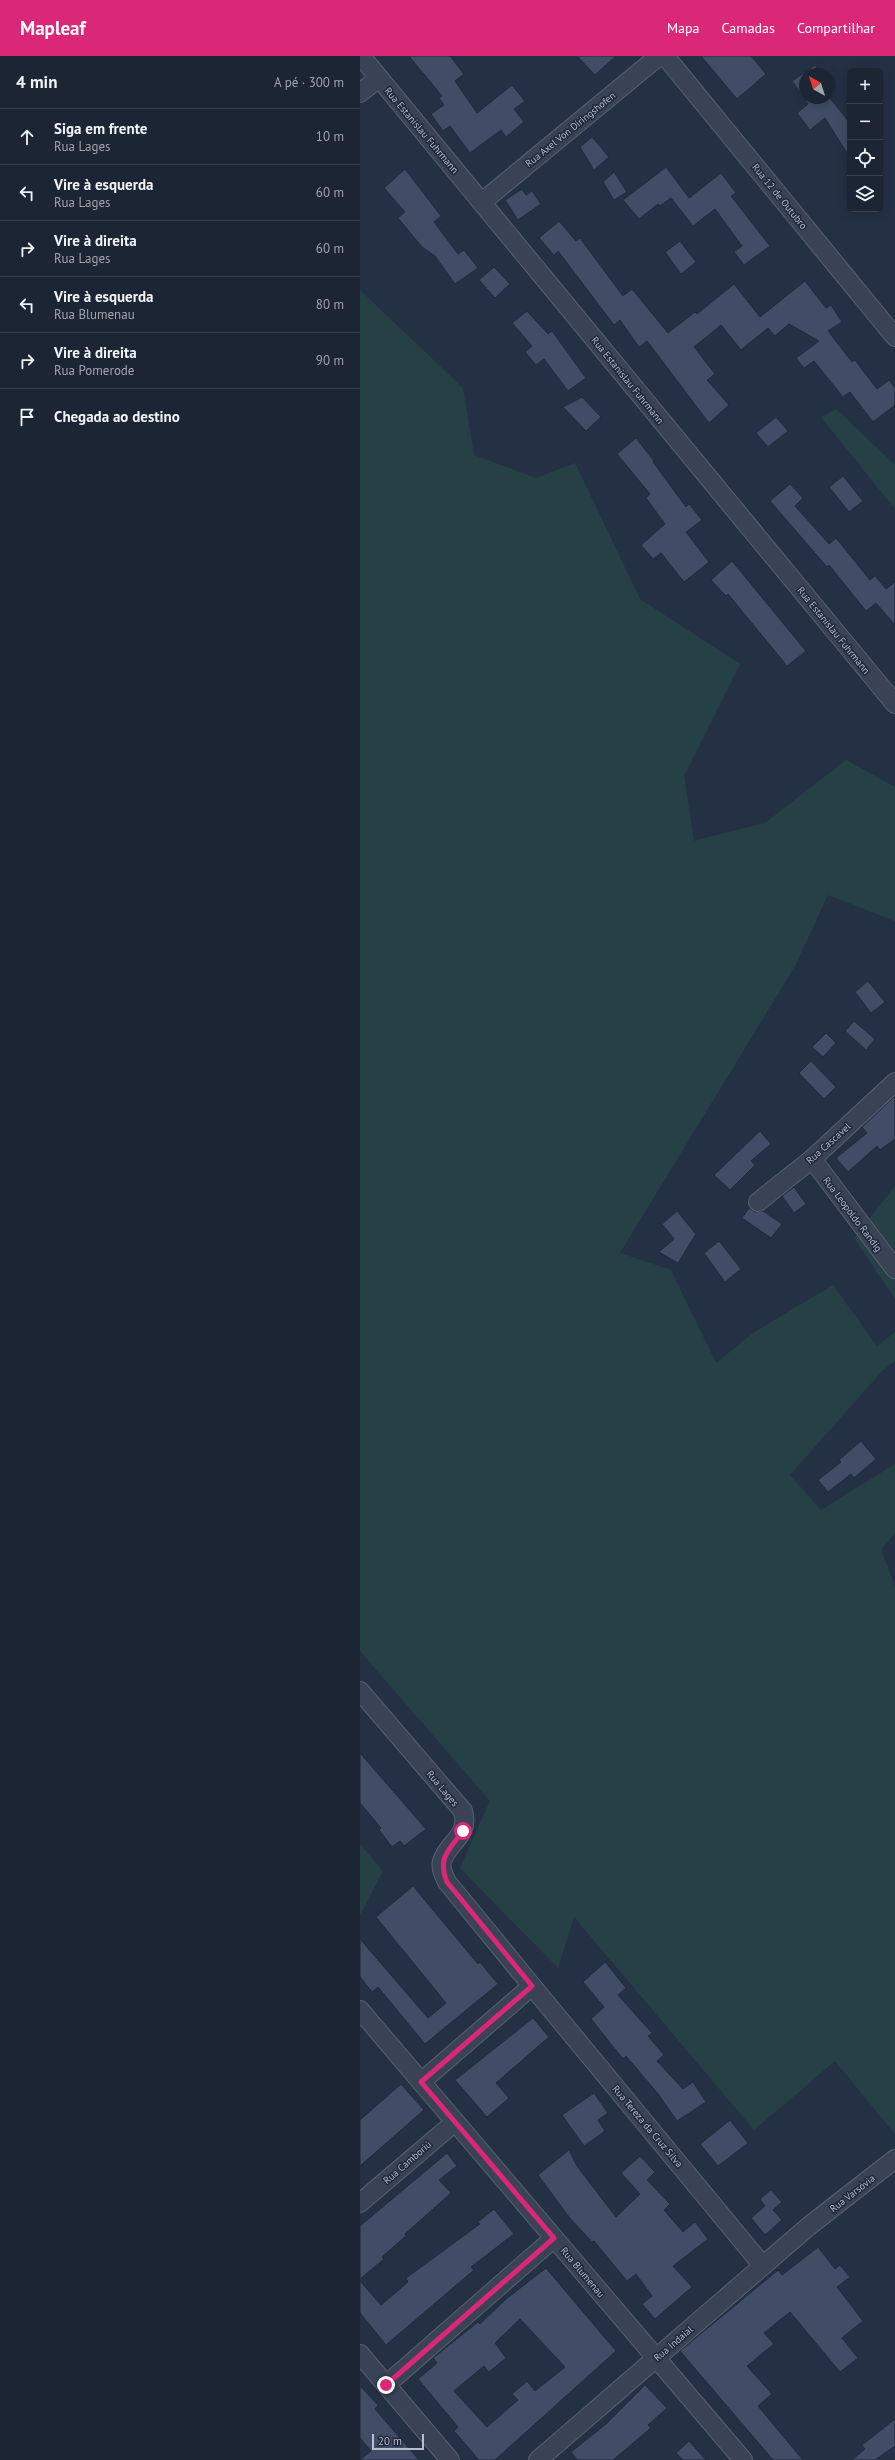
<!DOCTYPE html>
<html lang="pt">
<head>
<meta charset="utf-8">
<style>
  :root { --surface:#1b2534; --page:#242d3c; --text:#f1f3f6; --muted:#a0a5ac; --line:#39424f; --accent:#db2777 }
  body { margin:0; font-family:"PT Sans",sans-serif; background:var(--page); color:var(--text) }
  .controls { position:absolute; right:12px; top:12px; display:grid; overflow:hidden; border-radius:6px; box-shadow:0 2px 10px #0003 }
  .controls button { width:36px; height:36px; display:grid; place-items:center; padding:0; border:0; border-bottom:1px solid var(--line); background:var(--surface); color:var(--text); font:20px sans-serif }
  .compass { position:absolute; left:439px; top:12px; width:36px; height:36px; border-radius:50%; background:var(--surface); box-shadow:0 2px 10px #0003; rotate:321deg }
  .scale { position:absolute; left:12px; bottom:10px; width:52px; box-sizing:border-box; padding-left:4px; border:2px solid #b7bece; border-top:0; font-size:11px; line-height:14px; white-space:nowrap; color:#b7bece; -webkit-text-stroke:3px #1e283a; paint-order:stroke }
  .stop { position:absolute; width:12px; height:12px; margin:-9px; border:3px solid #db2777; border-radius:50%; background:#fff }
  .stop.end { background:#db2777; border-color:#fff; box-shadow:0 1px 4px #0008 }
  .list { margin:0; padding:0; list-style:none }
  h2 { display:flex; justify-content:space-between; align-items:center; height:52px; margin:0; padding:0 16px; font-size:17px }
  h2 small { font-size:13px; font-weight:400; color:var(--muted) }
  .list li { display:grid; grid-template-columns:26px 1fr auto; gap:12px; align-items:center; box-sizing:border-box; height:56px; padding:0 16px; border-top:1px solid var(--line) }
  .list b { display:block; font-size:15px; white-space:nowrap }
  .list p { margin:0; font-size:13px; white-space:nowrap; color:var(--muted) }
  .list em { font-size:13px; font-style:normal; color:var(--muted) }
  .icon { flex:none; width:22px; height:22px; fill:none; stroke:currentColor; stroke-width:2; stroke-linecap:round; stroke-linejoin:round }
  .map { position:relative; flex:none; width:535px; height:2404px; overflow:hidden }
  header { display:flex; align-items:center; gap:24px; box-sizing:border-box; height:56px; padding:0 20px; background:var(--accent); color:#fff }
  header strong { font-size:19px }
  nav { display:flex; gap:22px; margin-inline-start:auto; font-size:14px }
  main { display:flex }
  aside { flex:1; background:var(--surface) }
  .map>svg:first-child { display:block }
  .green { fill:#264146 }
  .building { fill:#414d66; stroke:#202a3c; fill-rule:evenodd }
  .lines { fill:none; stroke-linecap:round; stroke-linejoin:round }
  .minor-casing { stroke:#586172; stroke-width:20 }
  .minor { stroke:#394355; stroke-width:18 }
  .route { stroke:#db2777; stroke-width:5 }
  .labels { text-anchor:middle; stroke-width:3; stroke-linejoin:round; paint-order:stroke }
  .street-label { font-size:10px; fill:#b7bece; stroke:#1e283a }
</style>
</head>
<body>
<header>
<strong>Mapleaf</strong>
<nav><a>Mapa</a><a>Camadas</a><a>Compartilhar</a></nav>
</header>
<main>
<aside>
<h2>4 min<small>A pé · 300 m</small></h2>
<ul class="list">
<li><svg class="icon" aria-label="ahead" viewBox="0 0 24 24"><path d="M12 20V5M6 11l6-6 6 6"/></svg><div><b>Siga em frente</b><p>Rua Lages</p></div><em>10 m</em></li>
<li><svg class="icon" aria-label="left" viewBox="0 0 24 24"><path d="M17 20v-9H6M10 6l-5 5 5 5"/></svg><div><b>Vire à esquerda</b><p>Rua Lages</p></div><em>60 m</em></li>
<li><svg class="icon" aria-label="right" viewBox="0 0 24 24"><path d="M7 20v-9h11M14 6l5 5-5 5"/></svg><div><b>Vire à direita</b><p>Rua Lages</p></div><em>60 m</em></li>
<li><svg class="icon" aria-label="left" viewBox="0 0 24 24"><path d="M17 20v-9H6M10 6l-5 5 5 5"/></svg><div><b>Vire à esquerda</b><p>Rua Blumenau</p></div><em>80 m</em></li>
<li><svg class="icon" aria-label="right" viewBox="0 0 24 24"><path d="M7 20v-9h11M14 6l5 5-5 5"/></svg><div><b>Vire à direita</b><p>Rua Pomerode</p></div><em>90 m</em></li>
<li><svg class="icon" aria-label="arrive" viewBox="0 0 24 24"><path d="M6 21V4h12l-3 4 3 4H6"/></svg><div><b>Chegada ao destino</b></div></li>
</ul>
</aside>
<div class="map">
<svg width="535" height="2404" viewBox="0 0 535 2404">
  <rect width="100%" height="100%" fill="#243145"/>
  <g class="green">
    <path d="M0,234L103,332L114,399L176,422L215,407L280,543L380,608L324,720L334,785L405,767L486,704L535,731V865L468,839L435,910L260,1197L311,1214L356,1307L393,1277L473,1229L517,1290L535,1276V1305L523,1314L430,1419L461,1454L535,1408V1477L521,1494L535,1530V2078L475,2005L394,2074L214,1861L198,1912L100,1812L130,1745L0,1595Z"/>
    <path d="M476,353L535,409V453L461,361Z"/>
    <path d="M535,1130V1243L494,1182Z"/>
    <path d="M0,1788L23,1815L0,1859Z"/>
  </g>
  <g class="building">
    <path d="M49,0H90L104,18L95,25L117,57L152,29L165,45L154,53L164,66L146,81L141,74L110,97L90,70L83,75L71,58L84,49L79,42L82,40Z"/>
    <path d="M217,0H256L235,19Z"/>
    <path d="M341,0H391L406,18L377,43Z"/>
    <path d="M455,9L462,18H445V42L469,41L490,67V102L465,62L450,74L437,57L448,48L432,25Z"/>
    <path d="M232,81L249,101L234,114L220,91Z"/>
    <path d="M306,111L329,142L361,117L376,137L371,140L410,190L384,209L374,196L382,190L355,153L333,170L311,142L300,150L298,148L279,163L263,144Z"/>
    <path d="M45,113L81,160L74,166L98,198L104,194L118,212L95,228L75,200L62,191L38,162L45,156L24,132Z"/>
    <path d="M254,116L267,136L254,144L243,126Z"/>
    <path d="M162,133L166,139L172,135L181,148L158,164L145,144Z"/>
    <path d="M199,165L216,185L220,182L263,240L272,233L308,277L335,256L337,258L374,228L400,261L445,225L466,252L471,249L482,266L468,275L492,306L495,304L517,333L529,324L535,332V349L513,366L490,336L483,341L454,305L444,312L436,302L459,285L429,268L415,280L408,272L381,294L361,269L334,291L355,318L347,324L369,349L349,367L287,285L279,291L260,264L254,269L198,195L194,199L179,182Z"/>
    <path d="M320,185L336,206L321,218L305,196Z"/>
    <path d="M134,211L150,228L135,242L119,224Z"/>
    <path d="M167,255L188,278L192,275L226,322L208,335L184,303L176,309L165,296L172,290L152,267Z"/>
    <path d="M222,341L241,361L226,375L203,351Z"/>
    <path d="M416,361L428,375L408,391L396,377Z"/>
    <path d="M276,382L294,405L293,406L326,451L329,448L342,464L326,476L349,506L324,526L301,497L293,503L281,489L305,468L286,442L290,438L257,398Z"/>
    <path d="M483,420L503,445L489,456L469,431Z"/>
    <path d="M430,428L443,442L435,450L469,488L476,482L510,524L515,520L526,533L535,526V569L516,547L506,555L469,509L467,511L410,445Z"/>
    <path d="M372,505L446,595L427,610L368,538L366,540L351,524Z"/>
    <path d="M508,925L525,946L511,957L495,936Z"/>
    <path d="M494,965L515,983L506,994L485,975Z"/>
    <path d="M466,977L476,987L463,1001L452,991Z"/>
    <path d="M451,1005L476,1031L464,1043L439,1017Z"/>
    <path d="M535,1040V1083L520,1094L517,1090L488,1116L476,1102L507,1077L502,1071Z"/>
    <path d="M400,1075L411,1088L391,1105L395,1109L370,1134L354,1119Z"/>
    <path d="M434,1131L446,1148L434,1157L422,1140Z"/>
    <path d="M389,1152L395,1156L403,1155L422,1168L411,1182L382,1162Z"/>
    <path d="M317,1155L336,1178L318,1207L299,1196L314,1183L302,1168Z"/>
    <path d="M359,1185L381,1213L365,1226L344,1197Z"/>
    <path d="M501,1385L516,1403L494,1422L491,1418L468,1436L458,1424L481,1406L479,1404Z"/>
    <path d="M0,1697L66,1773L44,1790L40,1785L32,1791L19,1774L21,1772L0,1747Z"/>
    <path d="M53,1830L118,1908L120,1906L138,1928L65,1988L18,1931L12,1936L0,1921V1883L68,1962L86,1947L16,1861Z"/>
    <path d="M245,1906L266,1932L258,1939L292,1977L288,1980L304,1999L297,2005L323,2033L333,2026L346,2046L317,2065L299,2039L266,2000L263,2003L231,1963L244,1951L223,1926Z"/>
    <path d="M173,1962L189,1981L136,2027L149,2042L127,2061L95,2024Z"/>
    <path d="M41,2028L64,2054L0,2110V2064Z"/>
    <path d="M234,2037L248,2057L238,2064L245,2075L224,2090L202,2059Z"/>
    <path d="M370,2064L388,2087L358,2110L340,2088Z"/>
    <path d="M209,2094L217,2110L256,2161L280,2138L261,2117L280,2100L295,2116L287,2124L310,2148L304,2154L323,2176L335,2166L348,2183L313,2210L332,2231L295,2263L282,2248L292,2240L276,2218L267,2225L234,2185L232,2186L209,2161L178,2119Z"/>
    <path d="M87,2097L97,2110L79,2124L91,2137L45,2178L46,2180L22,2201L24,2203L0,2223V2170Z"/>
    <path d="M411,2134L422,2146L413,2154L422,2164L405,2179L391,2162L405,2150L400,2143Z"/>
    <path d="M134,2153L154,2178L111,2211L114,2214L26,2289L0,2257V2225L21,2249L48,2226L46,2222L120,2168L118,2166Z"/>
    <path d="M458,2191L475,2213L480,2209L490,2221L477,2231L503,2265L482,2282L498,2302L480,2316L430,2256L404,2277L414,2288L387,2310L412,2338L398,2350L443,2404H413L320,2295L418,2214L422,2219Z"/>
    <path d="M186,2212L256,2295L135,2404H119L94,2375L98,2371L58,2323L77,2307L73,2302L118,2266L120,2268L146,2243ZM160,2263L205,2311L175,2335L167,2325L152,2338L158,2344L127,2371L94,2335L124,2310L129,2316L146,2302L135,2287Z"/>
    <path d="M285,2329L307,2352L288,2369L291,2372L253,2404H217L211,2396L246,2368Z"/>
    <path d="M0,2330L18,2349L15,2353L59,2404H0L11,2395L0,2382Z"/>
    <path d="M535,2363V2390L515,2404H492L505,2393L502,2389Z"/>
    <path d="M329,2385L346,2404H323L316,2397Z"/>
  </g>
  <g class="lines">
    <defs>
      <g id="minor">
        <path d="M1,0L535,648"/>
        <path d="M305,0L535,281"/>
        <path d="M0,37L19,22"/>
        <path d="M122,146L299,0"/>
        <path d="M452,1103L535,1213"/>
        <path d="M398,1146L452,1103L535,1026"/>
        <path d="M0,1635L103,1755C110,1780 89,1785 82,1805C80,1812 84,1820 87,1826L172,1930L61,2026"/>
        <path d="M172,1930L403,2210"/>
        <path d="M0,1954L383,2404"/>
        <path d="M0,2147L95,2066"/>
        <path d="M0,2298L90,2404"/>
        <path d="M26,2329L194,2182"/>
        <path d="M178,2404L449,2170L535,2103"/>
      </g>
    </defs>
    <use href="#minor" class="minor-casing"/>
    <use href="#minor" class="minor"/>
  </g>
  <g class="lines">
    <path class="route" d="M26,2329L194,2182L61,2026L172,1930L87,1826C77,1802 89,1794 103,1775"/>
  </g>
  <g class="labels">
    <g class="street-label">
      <text transform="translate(210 73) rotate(-39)" y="4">Rua Axel Von Diringshofen</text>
      <text transform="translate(62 74) rotate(50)" y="4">Rua Estanislau Fuhrmann</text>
      <text transform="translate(420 140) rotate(51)" y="4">Rua 12 de Outubro</text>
      <text transform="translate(268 324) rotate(51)" y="4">Rua Estanislau Fuhrmann</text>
      <text transform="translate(474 574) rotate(51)" y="4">Rua Estanislau Fuhrmann</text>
      <text transform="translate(468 1087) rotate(-42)" y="4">Rua Cascavel</text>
      <text transform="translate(493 1158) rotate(53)" y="4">Rua Leopoldo Randig</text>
      <text transform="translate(83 1732) rotate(50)" y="4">Rua Lages</text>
      <text transform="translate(288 2070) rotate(50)" y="4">Rua Tereza da Cruz Silva</text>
      <text transform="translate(47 2106) rotate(-41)" y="4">Rua Camboriú</text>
      <text transform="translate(492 2137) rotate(-38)" y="4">Rua Varsóvia</text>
      <text transform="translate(223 2216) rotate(50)" y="4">Rua Blumenau</text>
      <text transform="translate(313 2287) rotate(-41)" y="4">Rua Indaial</text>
    </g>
  </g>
</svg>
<div class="controls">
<button>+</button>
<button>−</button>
<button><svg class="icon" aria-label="locate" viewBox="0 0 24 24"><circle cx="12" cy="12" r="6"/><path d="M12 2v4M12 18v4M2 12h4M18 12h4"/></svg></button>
<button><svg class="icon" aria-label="layers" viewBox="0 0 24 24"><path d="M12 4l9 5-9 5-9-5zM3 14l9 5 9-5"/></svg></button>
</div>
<svg class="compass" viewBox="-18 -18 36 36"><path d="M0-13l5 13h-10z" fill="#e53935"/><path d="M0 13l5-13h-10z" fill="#a0a5ac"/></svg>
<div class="scale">20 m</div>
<div class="stop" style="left:103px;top:1775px"></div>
<div class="stop end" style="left:26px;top:2329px"></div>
</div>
</main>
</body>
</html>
